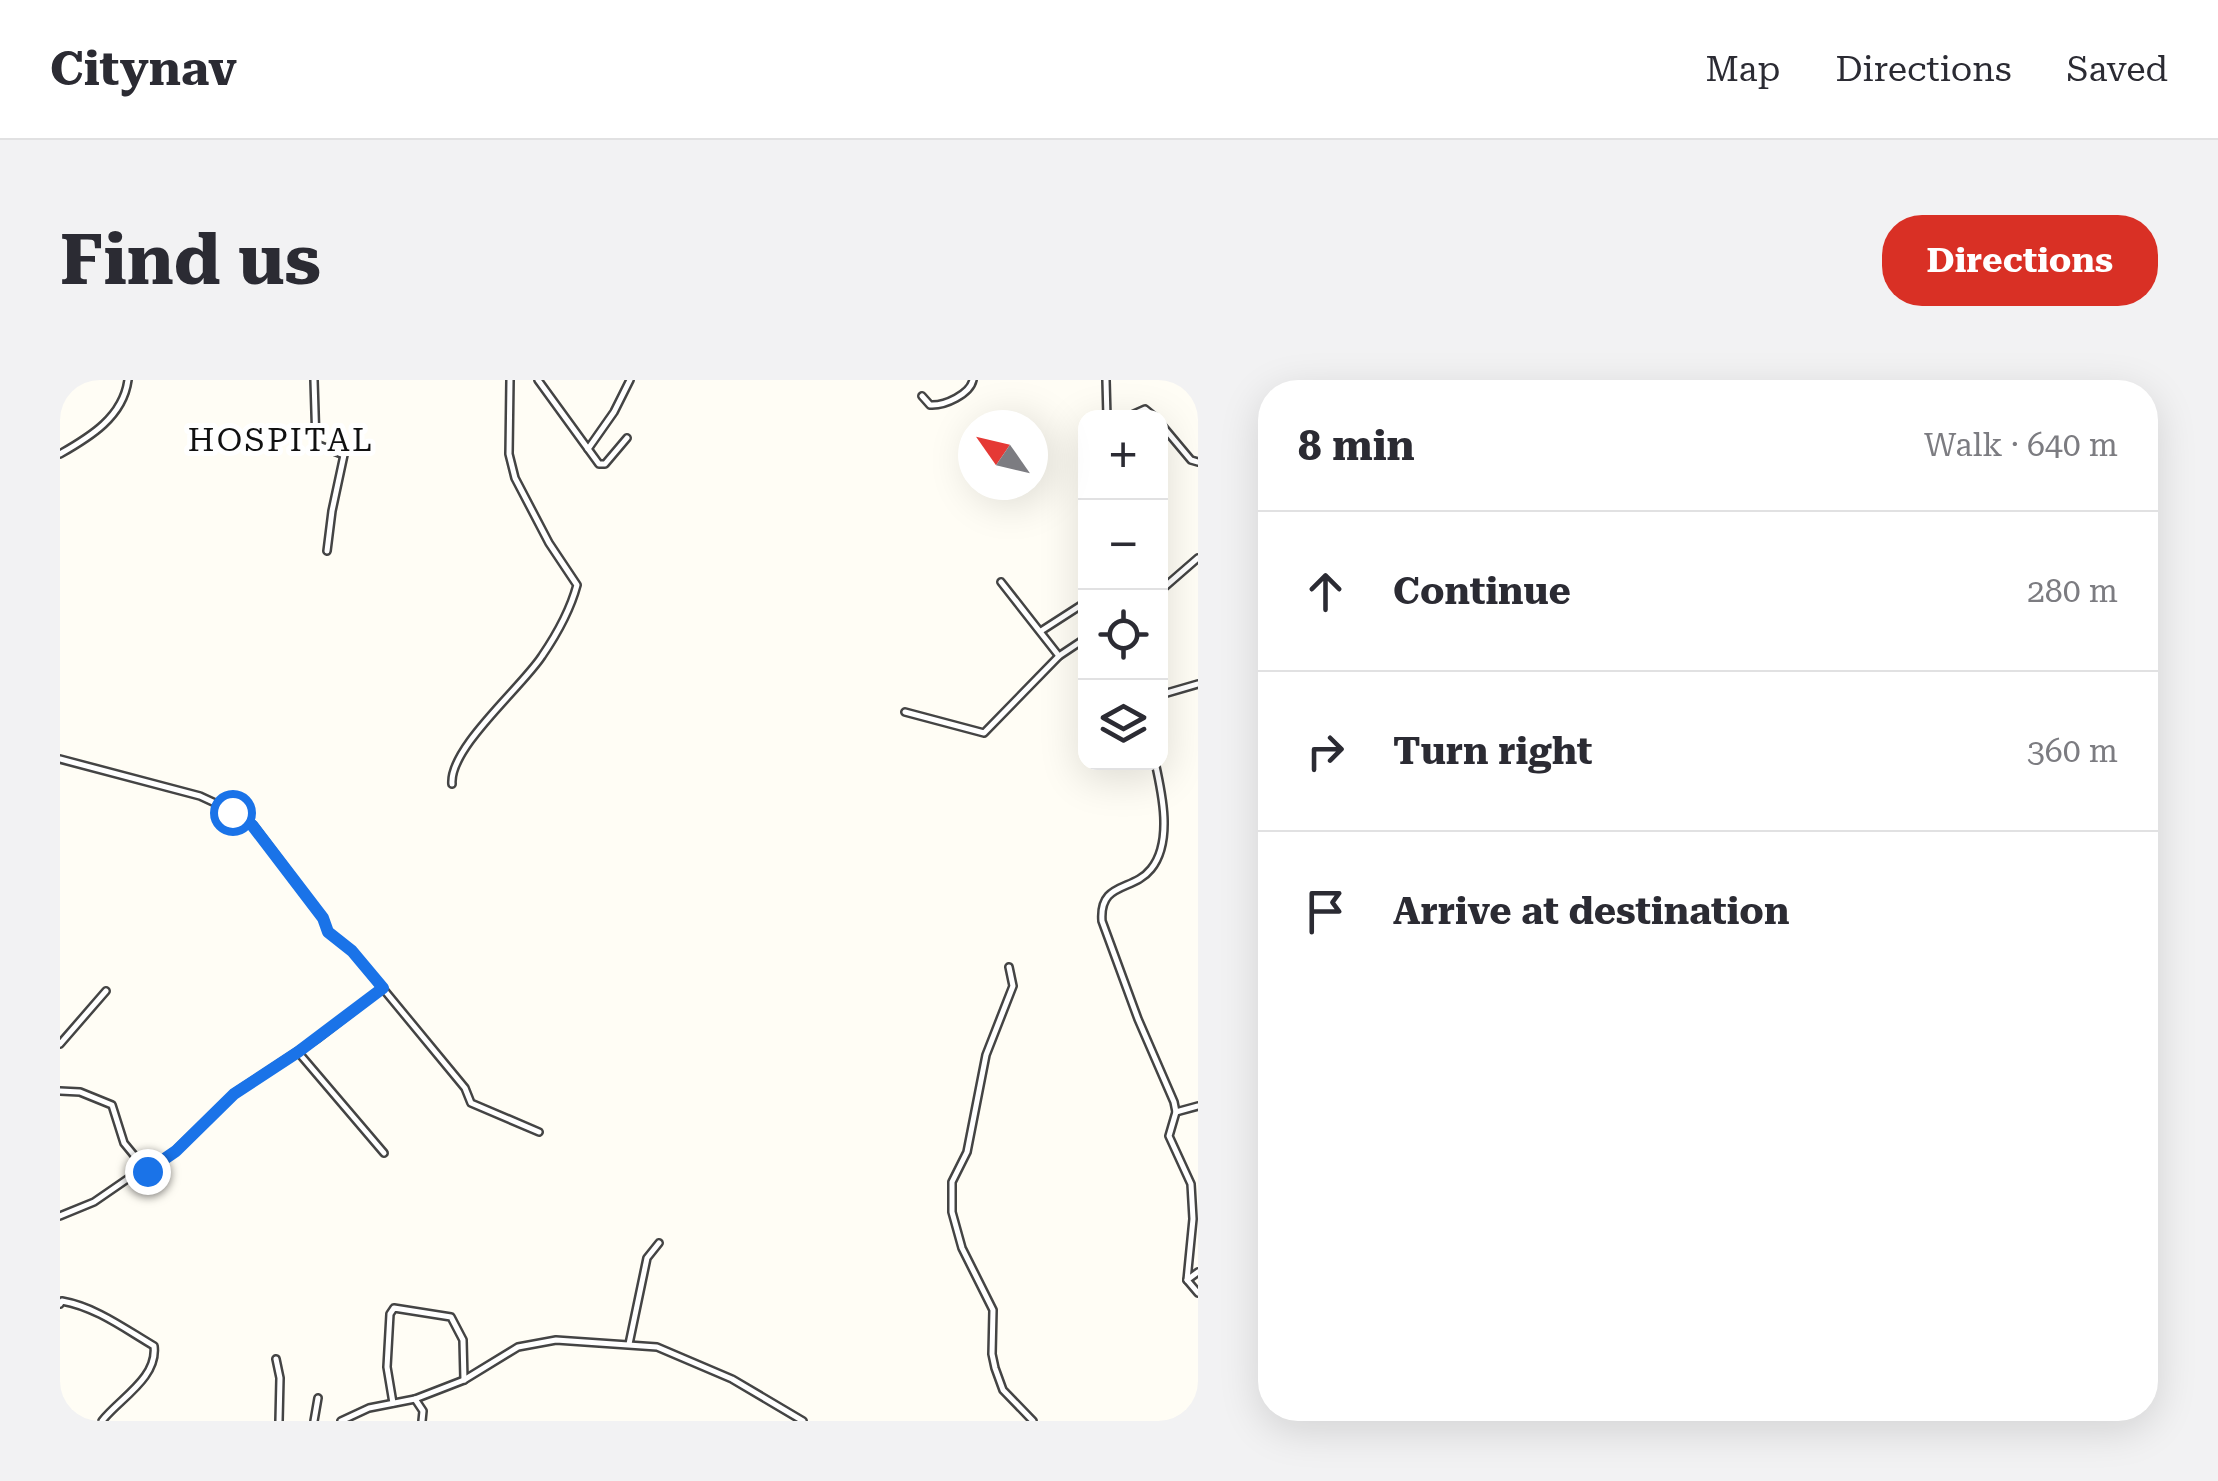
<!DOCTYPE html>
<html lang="en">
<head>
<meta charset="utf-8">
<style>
  :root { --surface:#fff; --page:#f2f2f3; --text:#2b2b33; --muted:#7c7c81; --line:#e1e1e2; --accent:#d93025 }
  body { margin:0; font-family:"Roboto Serif",serif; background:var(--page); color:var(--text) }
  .controls { position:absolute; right:30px; top:30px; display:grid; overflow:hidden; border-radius:20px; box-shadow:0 10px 40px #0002 }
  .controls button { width:90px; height:90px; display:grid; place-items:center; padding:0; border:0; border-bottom:2px solid var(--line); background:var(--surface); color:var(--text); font:50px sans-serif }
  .compass { position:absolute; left:898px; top:30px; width:90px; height:90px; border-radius:50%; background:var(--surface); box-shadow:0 10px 40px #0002; rotate:304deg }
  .stop { position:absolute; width:30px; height:30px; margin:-22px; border:8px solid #1a73e8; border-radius:50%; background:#fff }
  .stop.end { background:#1a73e8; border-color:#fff; box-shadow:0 2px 10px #0008 }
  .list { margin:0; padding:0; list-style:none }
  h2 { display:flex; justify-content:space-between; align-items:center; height:130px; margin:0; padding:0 40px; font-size:42px }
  h2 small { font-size:32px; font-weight:400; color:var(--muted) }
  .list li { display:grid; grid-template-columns:65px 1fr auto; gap:30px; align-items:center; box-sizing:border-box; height:160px; padding:0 40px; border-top:2px solid var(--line) }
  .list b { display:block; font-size:38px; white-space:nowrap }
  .list em { font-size:32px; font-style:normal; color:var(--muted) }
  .icon { flex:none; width:55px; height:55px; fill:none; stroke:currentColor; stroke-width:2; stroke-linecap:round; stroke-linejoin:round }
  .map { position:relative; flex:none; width:1138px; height:1041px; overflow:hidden; border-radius:40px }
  header { display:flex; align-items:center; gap:60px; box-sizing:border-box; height:140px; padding:0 50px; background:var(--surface); border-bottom:2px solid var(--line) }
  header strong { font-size:48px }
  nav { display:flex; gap:55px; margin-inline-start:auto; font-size:35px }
  .intro { display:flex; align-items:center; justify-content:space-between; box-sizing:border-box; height:240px; padding:0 60px }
  h1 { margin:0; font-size:70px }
  .button { padding:25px 45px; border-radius:40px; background:var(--accent); color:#fff; font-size:35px; font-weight:700 }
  main { display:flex; gap:60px; padding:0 60px }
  aside { flex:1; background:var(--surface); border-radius:40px; box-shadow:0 10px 40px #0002 }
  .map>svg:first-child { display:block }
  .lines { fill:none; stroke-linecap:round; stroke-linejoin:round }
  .street-casing { stroke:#444; stroke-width:10 }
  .street { stroke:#fff; stroke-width:5 }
  .route { stroke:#1a73e8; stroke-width:12 }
  .labels { text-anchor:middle; stroke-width:10; stroke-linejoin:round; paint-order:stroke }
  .quarter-label { font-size:32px; letter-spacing:2.5px; fill:#111; stroke:#fff }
</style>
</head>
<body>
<header>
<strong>Citynav</strong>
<nav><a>Map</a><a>Directions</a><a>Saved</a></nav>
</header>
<div class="intro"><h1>Find us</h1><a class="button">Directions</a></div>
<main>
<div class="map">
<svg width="1138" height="1041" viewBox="0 0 1138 1041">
  <rect width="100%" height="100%" fill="#fffdf5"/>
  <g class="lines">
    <defs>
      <g id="street">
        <path d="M254,0L256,64L284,75L272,131L267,171"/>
        <path d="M478,0L539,84H545L567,58"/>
        <path d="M1046,0L1047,38"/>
        <path d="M862,16L870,25C885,26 910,14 913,0"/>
        <path d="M1065,38L1085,29L1096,38"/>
        <path d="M1100,43L1131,80L1138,82"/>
        <path d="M528,69L554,32L570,0"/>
        <path d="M0,74C30,57 63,37 68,0"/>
        <path d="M941,202L999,276"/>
        <path d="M1100,211L1138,178"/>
        <path d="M981,251L1026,222"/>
        <path d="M1100,315L1138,304"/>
        <path d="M845,332L924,353L999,276L1026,258"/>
        <path d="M0,379L140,416L181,435L193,445L263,538L268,552L292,571L405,708L411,723L479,752"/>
        <path d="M1095,382C1102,413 1113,462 1091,489C1073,512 1039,501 1042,541L1078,639L1114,722L1116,732L1109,756L1131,804L1133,839L1127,900L1138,913"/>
        <path d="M392,404C389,368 462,307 482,276C497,254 510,231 517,205L489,163L455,98L449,74L450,0"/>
        <path d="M949,587L953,606L926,675L907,772L892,802V832L902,868L933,930L932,974L935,988L943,1010L973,1041"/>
        <path d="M0,664L46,611"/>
        <path d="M238,672L324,773"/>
        <path d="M0,711L20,712L52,725L64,763L87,791"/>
        <path d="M1116,732L1138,726"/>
        <path d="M0,836L34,822L79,791H87L115,771L175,713L258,658L323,608"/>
        <path d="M1127,900L1138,892"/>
        <path d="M0,924L2,921C36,927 65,949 94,966C98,998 59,1019 42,1041"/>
        <path d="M569,964L587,878L599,863"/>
        <path d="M216,979L220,998L219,1041"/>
        <path d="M355,1019L363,1031L362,1041"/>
        <path d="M333,1023L327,987L330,934L334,928L391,937L403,960L404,1000"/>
        <path d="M0,1035L12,1041"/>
        <path d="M254,1041L258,1018"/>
        <path d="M281,1041L309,1028L355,1019L404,1000L458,967L496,960L597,967L672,999L743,1041"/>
      </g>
    </defs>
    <use href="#street" class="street-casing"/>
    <use href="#street" class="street"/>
  </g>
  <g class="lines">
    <path class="route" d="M87,791L116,771L174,714L238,672L323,608L292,571L268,552L263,538L192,445L172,432"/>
  </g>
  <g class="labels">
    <g class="quarter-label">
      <text x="221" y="71">HOSPITAL</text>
    </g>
  </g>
</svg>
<div class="controls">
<button>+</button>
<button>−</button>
<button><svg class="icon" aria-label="locate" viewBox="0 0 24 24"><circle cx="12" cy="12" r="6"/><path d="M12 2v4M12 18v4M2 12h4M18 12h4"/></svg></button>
<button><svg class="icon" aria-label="layers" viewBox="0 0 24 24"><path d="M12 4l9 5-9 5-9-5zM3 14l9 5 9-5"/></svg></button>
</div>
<svg class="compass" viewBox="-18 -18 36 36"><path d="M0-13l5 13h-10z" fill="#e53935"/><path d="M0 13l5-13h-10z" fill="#7c7c81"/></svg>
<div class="stop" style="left:172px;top:432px"></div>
<div class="stop end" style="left:87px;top:791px"></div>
</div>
<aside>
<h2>8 min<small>Walk · 640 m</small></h2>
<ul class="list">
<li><svg class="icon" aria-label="ahead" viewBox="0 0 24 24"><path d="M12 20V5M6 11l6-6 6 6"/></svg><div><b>Continue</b></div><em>280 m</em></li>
<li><svg class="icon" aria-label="right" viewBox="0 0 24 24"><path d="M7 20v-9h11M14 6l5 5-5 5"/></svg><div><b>Turn right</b></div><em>360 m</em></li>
<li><svg class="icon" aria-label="arrive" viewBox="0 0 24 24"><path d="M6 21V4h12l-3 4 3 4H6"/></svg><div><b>Arrive at destination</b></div></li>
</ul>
</aside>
</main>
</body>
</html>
